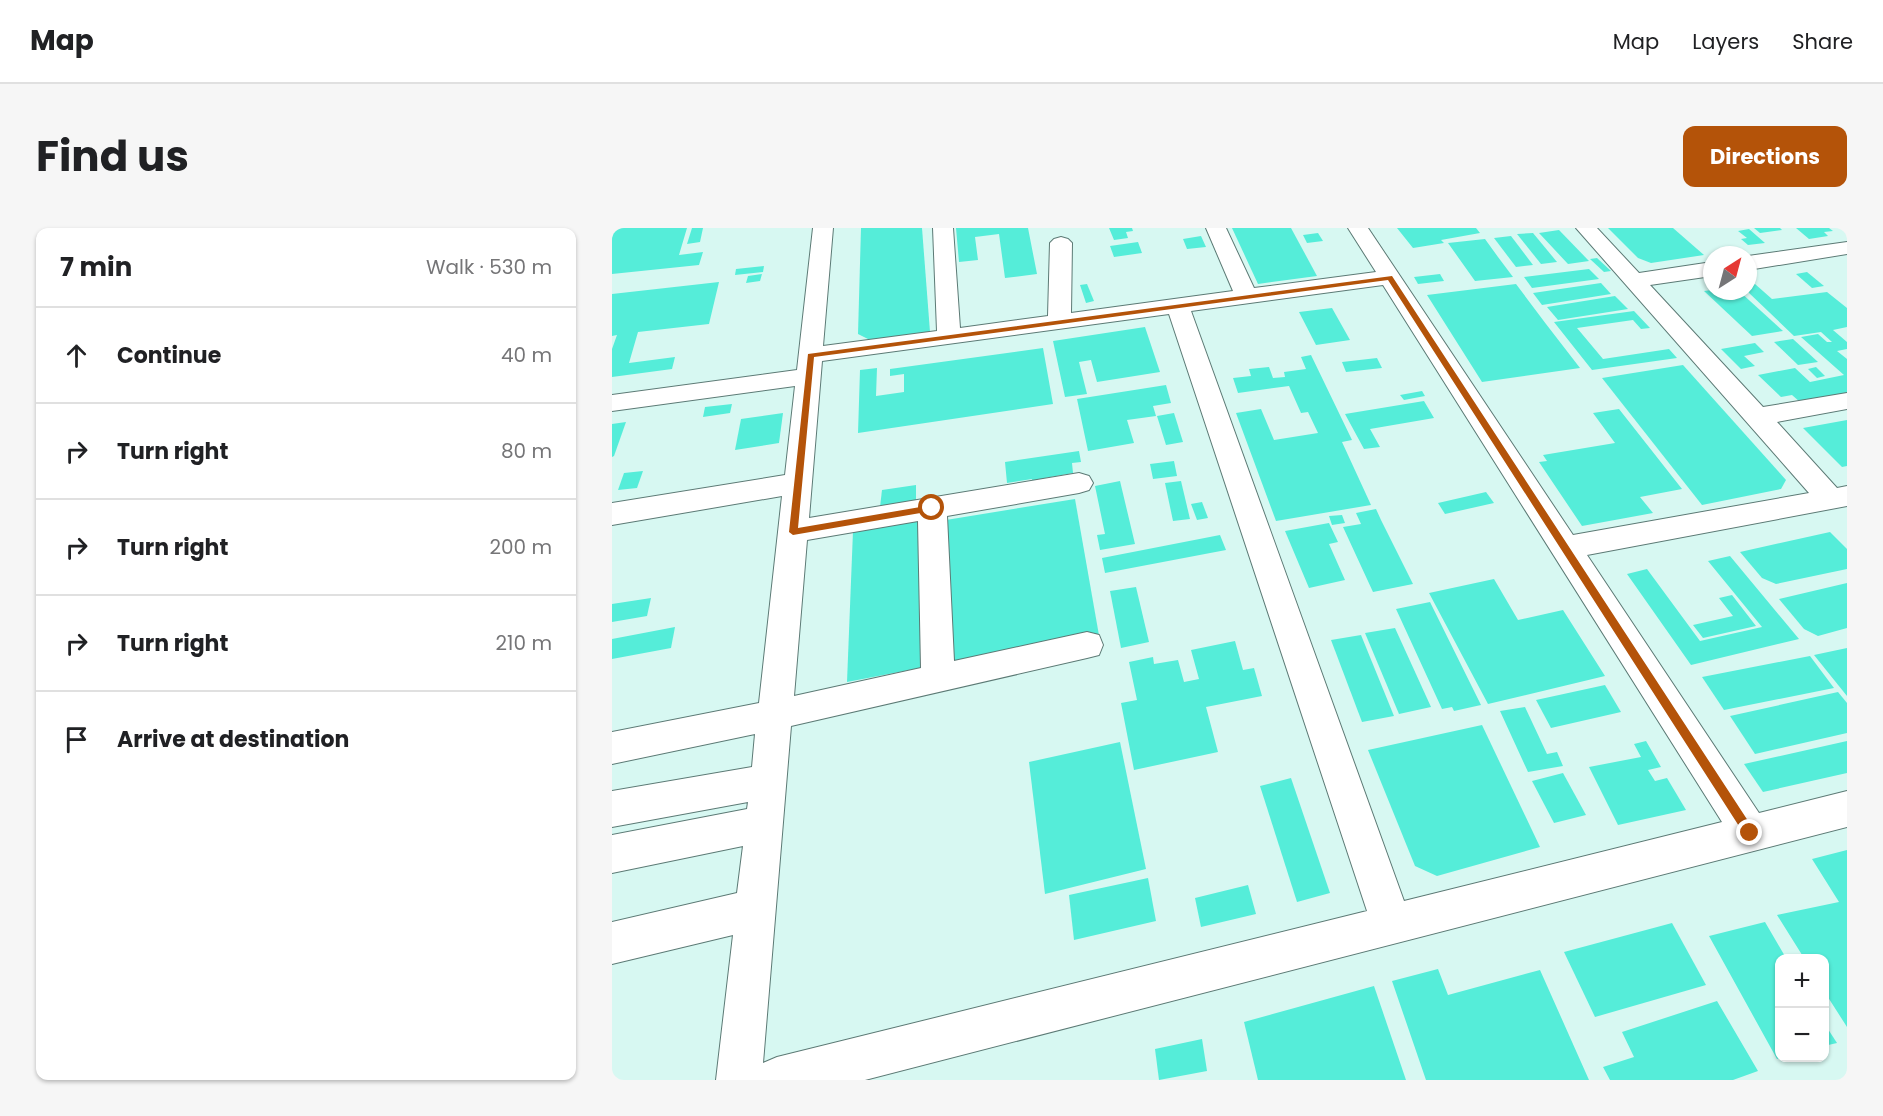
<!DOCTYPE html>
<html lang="en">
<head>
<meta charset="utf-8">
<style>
  :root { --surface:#fff; --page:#f6f6f6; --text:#202124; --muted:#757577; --line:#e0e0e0; --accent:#b45309 }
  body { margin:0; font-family:Poppins,sans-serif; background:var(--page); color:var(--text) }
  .controls { position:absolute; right:18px; bottom:18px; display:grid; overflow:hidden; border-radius:12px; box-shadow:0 2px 4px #0004 }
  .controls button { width:54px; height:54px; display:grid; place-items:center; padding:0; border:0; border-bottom:2px solid var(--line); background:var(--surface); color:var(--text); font:30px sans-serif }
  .compass { position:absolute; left:1091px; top:18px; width:54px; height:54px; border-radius:50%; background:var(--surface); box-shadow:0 2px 4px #0004; rotate:36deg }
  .stop { position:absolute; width:18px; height:18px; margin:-14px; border:4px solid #b45309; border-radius:50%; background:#fff }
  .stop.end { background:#b45309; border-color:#fff; box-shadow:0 2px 6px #0008 }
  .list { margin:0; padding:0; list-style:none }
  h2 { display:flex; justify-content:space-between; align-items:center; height:78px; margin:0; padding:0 24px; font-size:26px }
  h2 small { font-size:20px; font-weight:400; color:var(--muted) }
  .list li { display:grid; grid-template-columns:39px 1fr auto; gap:18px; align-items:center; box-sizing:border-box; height:96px; padding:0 24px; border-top:2px solid var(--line) }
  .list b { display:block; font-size:22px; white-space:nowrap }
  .list em { font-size:20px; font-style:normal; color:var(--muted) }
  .icon { flex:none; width:33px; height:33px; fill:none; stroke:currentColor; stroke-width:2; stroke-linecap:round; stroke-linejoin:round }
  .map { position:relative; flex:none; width:1235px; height:852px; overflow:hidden; border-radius:12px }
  header { display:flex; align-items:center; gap:36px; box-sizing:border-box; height:84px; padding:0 30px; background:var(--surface); border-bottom:2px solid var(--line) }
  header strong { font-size:28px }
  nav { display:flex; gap:33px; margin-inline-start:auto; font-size:21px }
  .intro { display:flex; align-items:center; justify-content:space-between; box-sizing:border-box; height:144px; padding:0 36px }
  h1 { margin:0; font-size:42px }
  .button { padding:15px 27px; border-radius:12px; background:var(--accent); color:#fff; font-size:21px; font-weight:700 }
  main { display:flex; gap:36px; padding:0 36px }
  aside { flex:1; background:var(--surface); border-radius:12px; box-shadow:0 2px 4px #0004 }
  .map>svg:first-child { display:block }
  .building { fill:#55edd9 }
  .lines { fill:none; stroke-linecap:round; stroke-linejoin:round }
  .minor-casing { stroke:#5c7a75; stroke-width:2 }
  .minor { fill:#fff; fill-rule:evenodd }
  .route { fill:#b45309 }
</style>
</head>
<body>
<header>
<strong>Map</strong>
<nav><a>Map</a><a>Layers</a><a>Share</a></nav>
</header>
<div class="intro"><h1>Find us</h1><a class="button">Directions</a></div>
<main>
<aside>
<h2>7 min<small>Walk · 530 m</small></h2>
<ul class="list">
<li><svg class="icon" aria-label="ahead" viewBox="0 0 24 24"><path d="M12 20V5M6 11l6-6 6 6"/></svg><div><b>Continue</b></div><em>40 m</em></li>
<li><svg class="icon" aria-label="right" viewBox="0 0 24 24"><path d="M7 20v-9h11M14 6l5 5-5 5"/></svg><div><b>Turn right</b></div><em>80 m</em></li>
<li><svg class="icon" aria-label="right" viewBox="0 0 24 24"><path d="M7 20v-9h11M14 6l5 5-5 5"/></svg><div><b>Turn right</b></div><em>200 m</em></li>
<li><svg class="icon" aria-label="right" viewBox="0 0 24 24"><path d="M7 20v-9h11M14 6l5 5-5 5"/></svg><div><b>Turn right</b></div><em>210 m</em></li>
<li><svg class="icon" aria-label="arrive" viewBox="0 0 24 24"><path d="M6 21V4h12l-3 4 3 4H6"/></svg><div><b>Arrive at destination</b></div></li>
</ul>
</aside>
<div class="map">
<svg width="1235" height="852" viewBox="0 0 1235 852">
  <rect width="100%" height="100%" fill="#d7f8f2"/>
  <g class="building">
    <path d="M0,0H75L67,27L91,24L87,37L0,46Z"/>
    <path d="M80,0H91L88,14L75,16Z"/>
    <path d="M249,0H310L318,104L258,112L246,106Z"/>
    <path d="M344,0H416L425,46L393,50L387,6L363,9L366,32L347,34Z"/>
    <path d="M497,0H520L521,3L514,4L516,10L502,12Z"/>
    <path d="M620,0H679L705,48L646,56Z"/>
    <path d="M785,0H864L868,5L829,12L832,15L801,20Z"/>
    <path d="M996,0H1061L1092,27L1039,35L1026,30Z"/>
    <path d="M1142,0H1168L1170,2L1148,5Z"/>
    <path d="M1184,0H1217L1221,3L1212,4L1216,8L1197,11Z"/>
    <path d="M1137,1L1153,15L1136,17L1129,11L1135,10L1126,3Z"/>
    <path d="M947,2L977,33L956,36L927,5Z"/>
    <path d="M706,5L711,13L695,15L691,7Z"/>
    <path d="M921,5L945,34L929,36L905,6Z"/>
    <path d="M589,8L594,19L575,21L571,11Z"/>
    <path d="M899,8L921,37L904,39L882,10Z"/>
    <path d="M873,11L886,29L901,49L863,53L836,15Z"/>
    <path d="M526,14L530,25L502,29L498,18Z"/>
    <path d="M985,30L999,43L992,44L978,31Z"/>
    <path d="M152,38L151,44L123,47L124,41Z"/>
    <path d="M977,41L987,51L920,60L912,49Z"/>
    <path d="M1195,44L1212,58L1200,60L1184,46Z"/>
    <path d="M150,46L148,53L134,55L136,48Z"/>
    <path d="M828,46L832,53L806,56L802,49Z"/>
    <path d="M107,54L97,96L26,104L17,135L63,129L60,141L0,149V121L5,107L0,108V66Z"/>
    <path d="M989,55L999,66L930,77L921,65Z"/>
    <path d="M475,56L482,73L474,75L468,57Z"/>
    <path d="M904,56L934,96L968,140L870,154L815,67Z"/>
    <path d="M1143,56L1160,71L1215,64L1235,80V99L1221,102L1235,114V121L1225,123L1235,131V165L1188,174L1180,167L1169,169L1146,147L1183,140L1198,154L1232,147L1189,109L1206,106L1215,114H1220L1209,104L1182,108L1136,64V57Z"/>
    <path d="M1100,62L1127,63L1171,103L1140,108L1092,63Z"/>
    <path d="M1003,68L1016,81L946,92L935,79Z"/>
    <path d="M720,80L738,112L704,117L687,84Z"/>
    <path d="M1022,83L1038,100L1029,101L1021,92L965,100L991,131L1057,121L1065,130L980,142L942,94Z"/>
    <path d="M533,99L548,144L485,154L479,132L467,134L475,166L453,169L441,113Z"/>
    <path d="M1181,111L1206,134L1186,137L1162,114Z"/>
    <path d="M1143,115L1152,124L1132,128L1143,138L1129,141L1109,121Z"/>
    <path d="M431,120L441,176L246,205L248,142L265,140L264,168L292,164V146L278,148V141Z"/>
    <path d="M699,127L740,212L730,214L759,277L664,293L624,185L649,181L662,212L706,205L696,184L689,185L677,158L626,165L621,150L639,148L637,141L657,139L661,150L673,149L672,144L694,141L689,129Z"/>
    <path d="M765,130L770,140L734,144L730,134Z"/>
    <path d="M1071,137L1174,252L1169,261L1090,277L990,150Z"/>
    <path d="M1204,139L1213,148L1205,150L1196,141Z"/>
    <path d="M554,157L559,175L541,178L544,188L515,192L522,215L476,223L465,171Z"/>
    <path d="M810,163L813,168L792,172L788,167Z"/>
    <path d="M812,173L822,190L758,201L768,219L752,221L733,186Z"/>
    <path d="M120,176L118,185L91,189L93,179Z"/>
    <path d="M1007,181L1070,261L1028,269L1041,285L970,298L927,234L935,233L931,227L1003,215L981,185Z"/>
    <path d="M171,185L167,215L123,222L129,191Z"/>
    <path d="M562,185L571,214L554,217L545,188Z"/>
    <path d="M1235,192V238L1230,239L1191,200Z"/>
    <path d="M14,194L2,228L0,229V196Z"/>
    <path d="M467,223L469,234L460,235L461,245L433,250L434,258L421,260L420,251L395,255L393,234Z"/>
    <path d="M562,233L565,248L541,251L538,236Z"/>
    <path d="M31,243L25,260L6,262L12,245Z"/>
    <path d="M508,253L523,316L488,322L485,307L493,306L483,258Z"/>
    <path d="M569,253L578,291L561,293L553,255Z"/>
    <path d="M304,257V274L268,279L270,262Z"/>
    <path d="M874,264L882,275L833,286L826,275Z"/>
    <path d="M463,271L488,413L340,441L334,292Z"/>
    <path d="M590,274L596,290L585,292L579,276Z"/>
    <path d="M764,281L769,292L801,356L761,364L731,299L749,296L744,285Z"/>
    <path d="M730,287L733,295L720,297L717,288Z"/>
    <path d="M309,292L313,439L235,454L241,303Z"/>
    <path d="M717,295L726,314L717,316L733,352L697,360L673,303Z"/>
    <path d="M1218,304L1235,321V341L1164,356L1150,350L1128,324Z"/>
    <path d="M608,307L614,322L493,345L490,330Z"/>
    <path d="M1118,328L1187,411L1079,437L1015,346L1035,341L1088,413L1150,399L1096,333Z"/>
    <path d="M882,351L906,392L951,382L993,448L876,476L817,365Z"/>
    <path d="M1235,355V400L1206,408L1192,401L1167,371Z"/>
    <path d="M524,359L537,414L509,420L498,363Z"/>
    <path d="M1120,367L1144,398L1091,410L1081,397L1121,388L1107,370Z"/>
    <path d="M39,370L35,388L0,394V376Z"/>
    <path d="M818,374L869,477L842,483L840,479L830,481L784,381Z"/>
    <path d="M63,399L59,420L0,431V411Z"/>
    <path d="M783,400L819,479L787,486L753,405Z"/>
    <path d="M749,407L782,488L750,494L719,412Z"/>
    <path d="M623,413L631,442L642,440L650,468L594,479L606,524L522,542L509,475L525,472L517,434L541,429L542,436L566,432L572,454L587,451L579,422Z"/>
    <path d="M1235,420V468L1202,427Z"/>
    <path d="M1198,428L1222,460L1112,482L1090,449Z"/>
    <path d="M993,457L1009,484L939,500L924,472Z"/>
    <path d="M1226,464L1235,475V505L1143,526L1118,488Z"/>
    <path d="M913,479L935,526L945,524L951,538L916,544L888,483Z"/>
    <path d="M870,497L928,619L825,648L803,638L756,522Z"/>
    <path d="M1034,513L1049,539L1036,542L1043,553L1055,550L1074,582L1006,597L977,539L1029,529L1022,516Z"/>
    <path d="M1235,513V545L1151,564L1132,536Z"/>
    <path d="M508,514L534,641L433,666L417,534Z"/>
    <path d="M951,545L974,587L942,595L920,553Z"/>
    <path d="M679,550L718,665L685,674L648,558Z"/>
    <path d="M1235,622V799L1212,763V730H1192L1165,687L1227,674L1200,631Z"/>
    <path d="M536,650L544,693L462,712L457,667Z"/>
    <path d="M636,657L644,686L589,699L583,670Z"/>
    <path d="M1153,694L1174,730H1168V830L1165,831L1097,708Z"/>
    <path d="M1060,695L1094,757L983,789L952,724Z"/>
    <path d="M826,741L836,767L928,742L977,852H814L780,753Z"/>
    <path d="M762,758L794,852H646L632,794Z"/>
    <path d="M1105,773L1146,843L1121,852H998L991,839L1022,829L1010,804Z"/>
    <path d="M1212,795L1225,815L1212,818Z"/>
    <path d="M590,811L595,843L547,852L543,821Z"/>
  </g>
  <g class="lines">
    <defs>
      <g id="minor">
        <path d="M201,0H221L211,118L325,103L321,0H341L348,100L436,88L438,15L442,11L449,9L456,11L460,15L459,85L621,63L594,0H614L642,60L764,44L736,0H756L961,307L1197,265L964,0H985L1027,45L1100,34V48L1038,57L1151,179L1235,165V181L1165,194L1225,260L1235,258V278L975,327L1147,585L1235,563V599L253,852H104L121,707L0,736V694L125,665L131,618L0,645V607L135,581L136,574L0,599V563L140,539L143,506L0,536V504L147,475L170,268L0,297V275L173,247L183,158L0,183V167L185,142ZM771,57L1110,594L792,673L579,83ZM557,86L755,683L165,829L151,835L179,498L475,430L487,427L491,417L487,407L475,404L342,433L335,288L467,265L477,262L481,255L477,248L467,245L197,290L210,133ZM306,293L309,440L182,468L195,312Z"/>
        <path d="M1235,14V26L1136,42V28Z"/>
      </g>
    </defs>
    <use href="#minor" class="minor-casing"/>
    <use href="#minor" class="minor"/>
  </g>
  <path class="route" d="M780,48L1142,602V609H1134L776,52L202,129L186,300L320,277L324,280L320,283L181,307L177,304L196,126Z"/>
</svg>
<div class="controls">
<button>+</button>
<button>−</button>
</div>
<svg class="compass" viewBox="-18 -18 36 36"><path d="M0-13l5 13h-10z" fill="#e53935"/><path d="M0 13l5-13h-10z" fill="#757577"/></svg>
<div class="stop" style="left:320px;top:280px"></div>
<div class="stop end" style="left:1138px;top:605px"></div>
</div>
</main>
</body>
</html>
